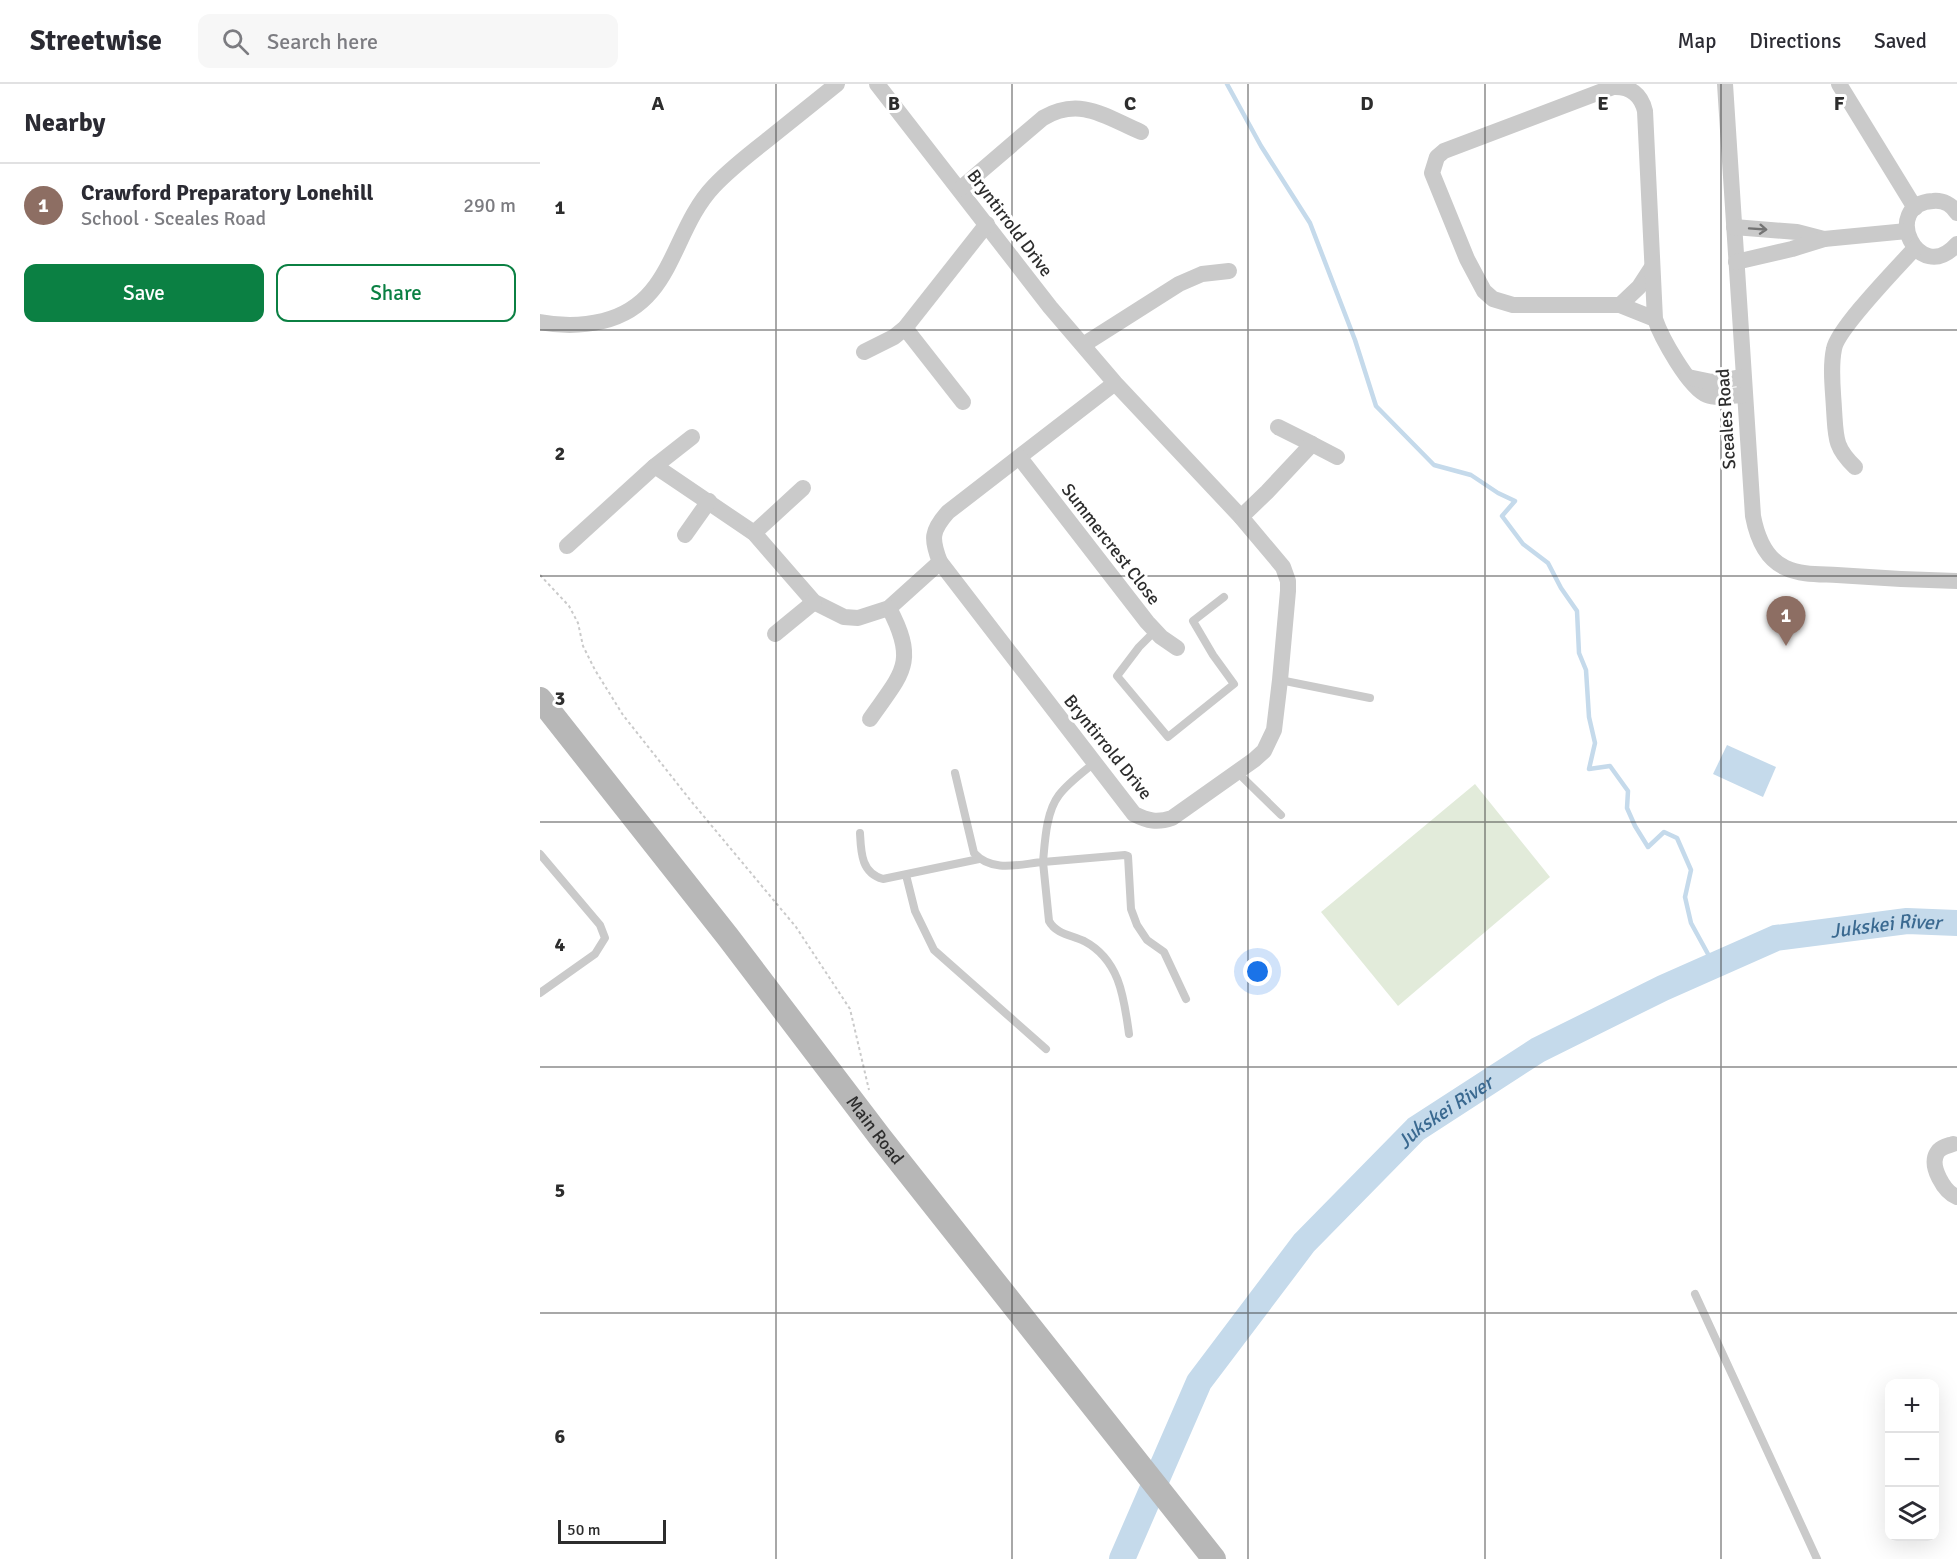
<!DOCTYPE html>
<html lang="en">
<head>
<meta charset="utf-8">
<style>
  :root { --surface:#fff; --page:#f7f7f7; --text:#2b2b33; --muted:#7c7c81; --line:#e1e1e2; --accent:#0b8043 }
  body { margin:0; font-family:Signika,sans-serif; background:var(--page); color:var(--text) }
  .controls { position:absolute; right:18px; bottom:18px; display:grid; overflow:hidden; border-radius:12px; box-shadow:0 6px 24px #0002 }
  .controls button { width:54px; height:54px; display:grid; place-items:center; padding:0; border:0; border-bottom:2px solid var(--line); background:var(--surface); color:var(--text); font:30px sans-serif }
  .scale { position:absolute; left:18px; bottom:15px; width:108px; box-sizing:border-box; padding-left:6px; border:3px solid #2d2d2d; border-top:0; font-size:16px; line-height:21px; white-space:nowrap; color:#2d2d2d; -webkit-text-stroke:4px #fff; paint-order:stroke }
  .you { position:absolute; left:718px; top:888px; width:21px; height:21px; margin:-15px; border:4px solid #fff; border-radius:50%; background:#1a73e8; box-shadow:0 0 0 9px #1a73e833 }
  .badge { display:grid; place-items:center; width:39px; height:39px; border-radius:50%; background:var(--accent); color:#fff; font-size:20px; font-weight:700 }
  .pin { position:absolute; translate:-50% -50px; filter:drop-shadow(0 2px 3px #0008) }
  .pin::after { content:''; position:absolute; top:32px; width:21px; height:18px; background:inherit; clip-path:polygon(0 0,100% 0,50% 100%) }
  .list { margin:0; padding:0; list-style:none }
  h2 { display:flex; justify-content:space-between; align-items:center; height:78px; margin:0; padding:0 24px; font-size:26px }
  h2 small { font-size:20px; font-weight:400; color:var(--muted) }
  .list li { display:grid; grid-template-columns:39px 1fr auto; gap:18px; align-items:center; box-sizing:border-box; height:84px; padding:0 24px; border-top:2px solid var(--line) }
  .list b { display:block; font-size:22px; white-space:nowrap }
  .list p { margin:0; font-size:20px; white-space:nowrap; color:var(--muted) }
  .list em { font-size:20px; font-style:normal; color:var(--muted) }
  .actions { display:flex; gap:12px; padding:18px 24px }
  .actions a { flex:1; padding:14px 0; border:2px solid var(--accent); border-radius:12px; text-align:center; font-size:21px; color:var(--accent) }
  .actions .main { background:var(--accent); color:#fff }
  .icon { flex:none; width:33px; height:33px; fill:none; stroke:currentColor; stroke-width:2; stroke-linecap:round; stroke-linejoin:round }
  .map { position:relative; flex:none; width:1417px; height:1475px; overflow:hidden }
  header { display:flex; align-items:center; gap:36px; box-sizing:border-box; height:84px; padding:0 30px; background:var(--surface); border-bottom:2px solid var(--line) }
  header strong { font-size:28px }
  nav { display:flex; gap:33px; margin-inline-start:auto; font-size:21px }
  .search { width:420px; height:54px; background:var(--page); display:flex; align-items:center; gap:15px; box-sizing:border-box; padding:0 21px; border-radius:12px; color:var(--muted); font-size:22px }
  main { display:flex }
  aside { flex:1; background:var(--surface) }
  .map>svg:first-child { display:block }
  .green { fill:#e2ebda }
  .water { fill:#c5daeb }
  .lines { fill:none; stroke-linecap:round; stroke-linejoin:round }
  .stream { stroke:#c5daeb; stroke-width:4.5 }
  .river { stroke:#c5daeb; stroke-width:26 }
  .path { stroke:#cacaca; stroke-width:2; stroke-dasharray:3 3; stroke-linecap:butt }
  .lane { stroke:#cacaca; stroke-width:8 }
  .street { stroke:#cacaca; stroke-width:16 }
  .secondary { stroke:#b7b7b7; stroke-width:24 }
  .oneway { stroke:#747474 }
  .grid { fill:none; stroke:#2d2d2d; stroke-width:1.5; stroke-opacity:0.55 }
  .labels { text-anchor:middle; stroke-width:6; stroke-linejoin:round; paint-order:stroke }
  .street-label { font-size:18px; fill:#2d2d2d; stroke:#fff }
  .water-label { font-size:20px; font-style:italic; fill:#3a6990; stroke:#fff }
  .grid-label { font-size:20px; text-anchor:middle; font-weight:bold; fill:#2d2d2d; stroke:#fff; stroke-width:6; stroke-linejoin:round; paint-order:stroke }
</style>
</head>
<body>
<header>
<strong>Streetwise</strong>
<div class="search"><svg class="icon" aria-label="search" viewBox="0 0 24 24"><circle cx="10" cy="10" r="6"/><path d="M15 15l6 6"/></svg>Search here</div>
<nav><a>Map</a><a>Directions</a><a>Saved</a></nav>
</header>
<main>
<aside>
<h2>Nearby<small></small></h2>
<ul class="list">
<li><span class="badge" style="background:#8d6e63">1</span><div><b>Crawford Preparatory Lonehill</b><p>School · Sceales Road</p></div><em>290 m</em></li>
</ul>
<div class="actions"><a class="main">Save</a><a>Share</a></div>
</aside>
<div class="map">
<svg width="1417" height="1475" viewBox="0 0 1417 1475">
  <rect width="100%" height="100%" fill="#fff"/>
  <path class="green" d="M935,700L1010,793L858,922L781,828Z"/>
  <path class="water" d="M1187,661L1236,683L1223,713L1173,690Z"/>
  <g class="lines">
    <path class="stream" d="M687,0L721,62L770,139L815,256L836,322L894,381L931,391L958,409L975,417L962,432L983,460L1008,479L1021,504L1037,527L1039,569L1046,586L1049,633L1055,659L1049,685L1070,682L1088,707L1087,724L1095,742L1108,763L1124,748L1137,754L1151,786L1145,813L1151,839L1174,881"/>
    <path class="river" id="s1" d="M582,1475L659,1298L764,1159L876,1045L998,966L1123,904L1236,854L1367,837L1417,839"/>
    <path class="path" d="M0,491L29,522L38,539L43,562L55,586L83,631L151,717L256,843L310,925L329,1006"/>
    <g class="lane">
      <path d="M615,547L599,563L577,592L628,653L694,600L673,571L653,537L684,513"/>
      <path d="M740,596L830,614"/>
      <path d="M697,688L741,731"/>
      <path d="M415,689L434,769C452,789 480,780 503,778C505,757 506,728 519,711C528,699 542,689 554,679"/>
      <path d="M320,749C321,768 321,789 343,795L439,775"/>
      <path d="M0,770L60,841L65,854L55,870L0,909"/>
      <path d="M366,791L375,827L394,866L506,965"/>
      <path d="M589,950C584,914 580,876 544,857C531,851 516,850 509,837L503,778L585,771L588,772L591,825L597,841L607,856L624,868L646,915"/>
      <path d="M1155,1210L1277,1475"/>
    </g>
    <g class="street">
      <path d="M337,0L510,223L575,299L701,433L743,483L748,497V507L740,596L734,646L724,667L714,676L632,734C617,739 608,737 594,730L400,478C391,455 391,447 408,428L575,299"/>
      <path d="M1185,0L1213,432C1217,453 1225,475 1246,484C1261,491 1280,490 1297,491C1337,494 1377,496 1417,497"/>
      <path d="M1299,0L1375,124"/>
      <path d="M420,105L503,34C540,12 566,33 601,48"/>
      <path d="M1417,129C1412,121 1403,116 1393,117C1340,120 1378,204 1417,160"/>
      <path d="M1194,143L1257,148L1284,155"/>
      <path d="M1196,178L1252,165L1284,155L1367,147"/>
      <path d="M1080,221L1099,203L1112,183"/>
      <path d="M1115,235L1080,221H973L953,215L944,207L927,175L892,89L897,73L904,67L1073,3C1090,2 1101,10 1105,27L1115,235C1121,253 1149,304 1167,311C1177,315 1193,311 1204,311"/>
      <path d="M0,238C21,242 42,242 63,237C134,220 131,147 174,102C190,85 208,71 226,57C250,38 273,19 297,0"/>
      <path d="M365,244L423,318"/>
      <path d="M543,261L639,200L662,190L689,187"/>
      <path d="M324,268L354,253L365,244L447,140"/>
      <path d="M1148,293L1172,298L1203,293"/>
      <path d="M738,343L772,360"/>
      <path d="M480,374L607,538L621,553L637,564"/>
      <path d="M115,382L214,449L274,518L304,533L318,534L349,524L400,478"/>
      <path d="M1315,383C1294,363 1296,353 1294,325C1293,305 1290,284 1294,265C1297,245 1358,183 1375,164"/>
      <path d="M701,433L727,408L772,360L797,373"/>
      <path d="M214,449L263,404"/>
      <path d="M145,451L169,417"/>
      <path d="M27,462L115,382L152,353"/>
      <path d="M235,550L274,518"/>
      <path d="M330,635C362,589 378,579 349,524"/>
      <path d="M1413,1060C1407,1062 1400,1063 1397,1069C1389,1082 1404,1108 1417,1113"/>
    </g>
    <path class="secondary" id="s2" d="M0,615L188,853L340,1053L674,1475"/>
  </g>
  <defs><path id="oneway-shaft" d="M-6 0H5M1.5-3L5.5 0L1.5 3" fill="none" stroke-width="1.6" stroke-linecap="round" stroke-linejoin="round" transform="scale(1.5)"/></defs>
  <use class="oneway" href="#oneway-shaft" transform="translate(1218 145) rotate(4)"/>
  <path class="grid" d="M236,0V1475M472,0V1475M708,0V1475M945,0V1475M1181,0V1475M0,246H1417M0,492H1417M0,738H1417M0,983H1417M0,1229H1417"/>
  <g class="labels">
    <g class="street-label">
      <text transform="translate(470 139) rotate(53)" y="6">Bryntirrold Drive</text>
      <text transform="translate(1186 335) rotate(-94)" y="6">Sceales Road</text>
      <text transform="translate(571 460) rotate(52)" y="6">Summercrest Close</text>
      <text transform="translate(568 663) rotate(51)" y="6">Bryntirrold Drive</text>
      <text dy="6" stroke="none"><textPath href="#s2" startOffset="546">Main Road</textPath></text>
    </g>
    <g class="water-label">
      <text dy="7" stroke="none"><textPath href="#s1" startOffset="1046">Jukskei River</textPath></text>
      <text dy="7" stroke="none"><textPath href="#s1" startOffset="560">Jukskei River</textPath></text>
    </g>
  </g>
  <g class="grid-label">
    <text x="118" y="26">A</text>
    <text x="354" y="26">B</text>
    <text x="590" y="26">C</text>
    <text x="827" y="26">D</text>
    <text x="1063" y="26">E</text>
    <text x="1299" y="26">F</text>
    <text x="20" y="130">1</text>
    <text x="20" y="376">2</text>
    <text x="20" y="621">3</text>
    <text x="20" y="867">4</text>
    <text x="20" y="1113">5</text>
    <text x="20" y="1359">6</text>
  </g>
</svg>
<div class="controls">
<button>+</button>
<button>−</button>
<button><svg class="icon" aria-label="layers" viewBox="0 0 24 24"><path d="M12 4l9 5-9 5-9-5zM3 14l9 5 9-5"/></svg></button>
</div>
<div class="scale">50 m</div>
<div class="you"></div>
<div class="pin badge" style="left:1246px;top:562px;background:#8d6e63">1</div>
</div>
</main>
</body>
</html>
